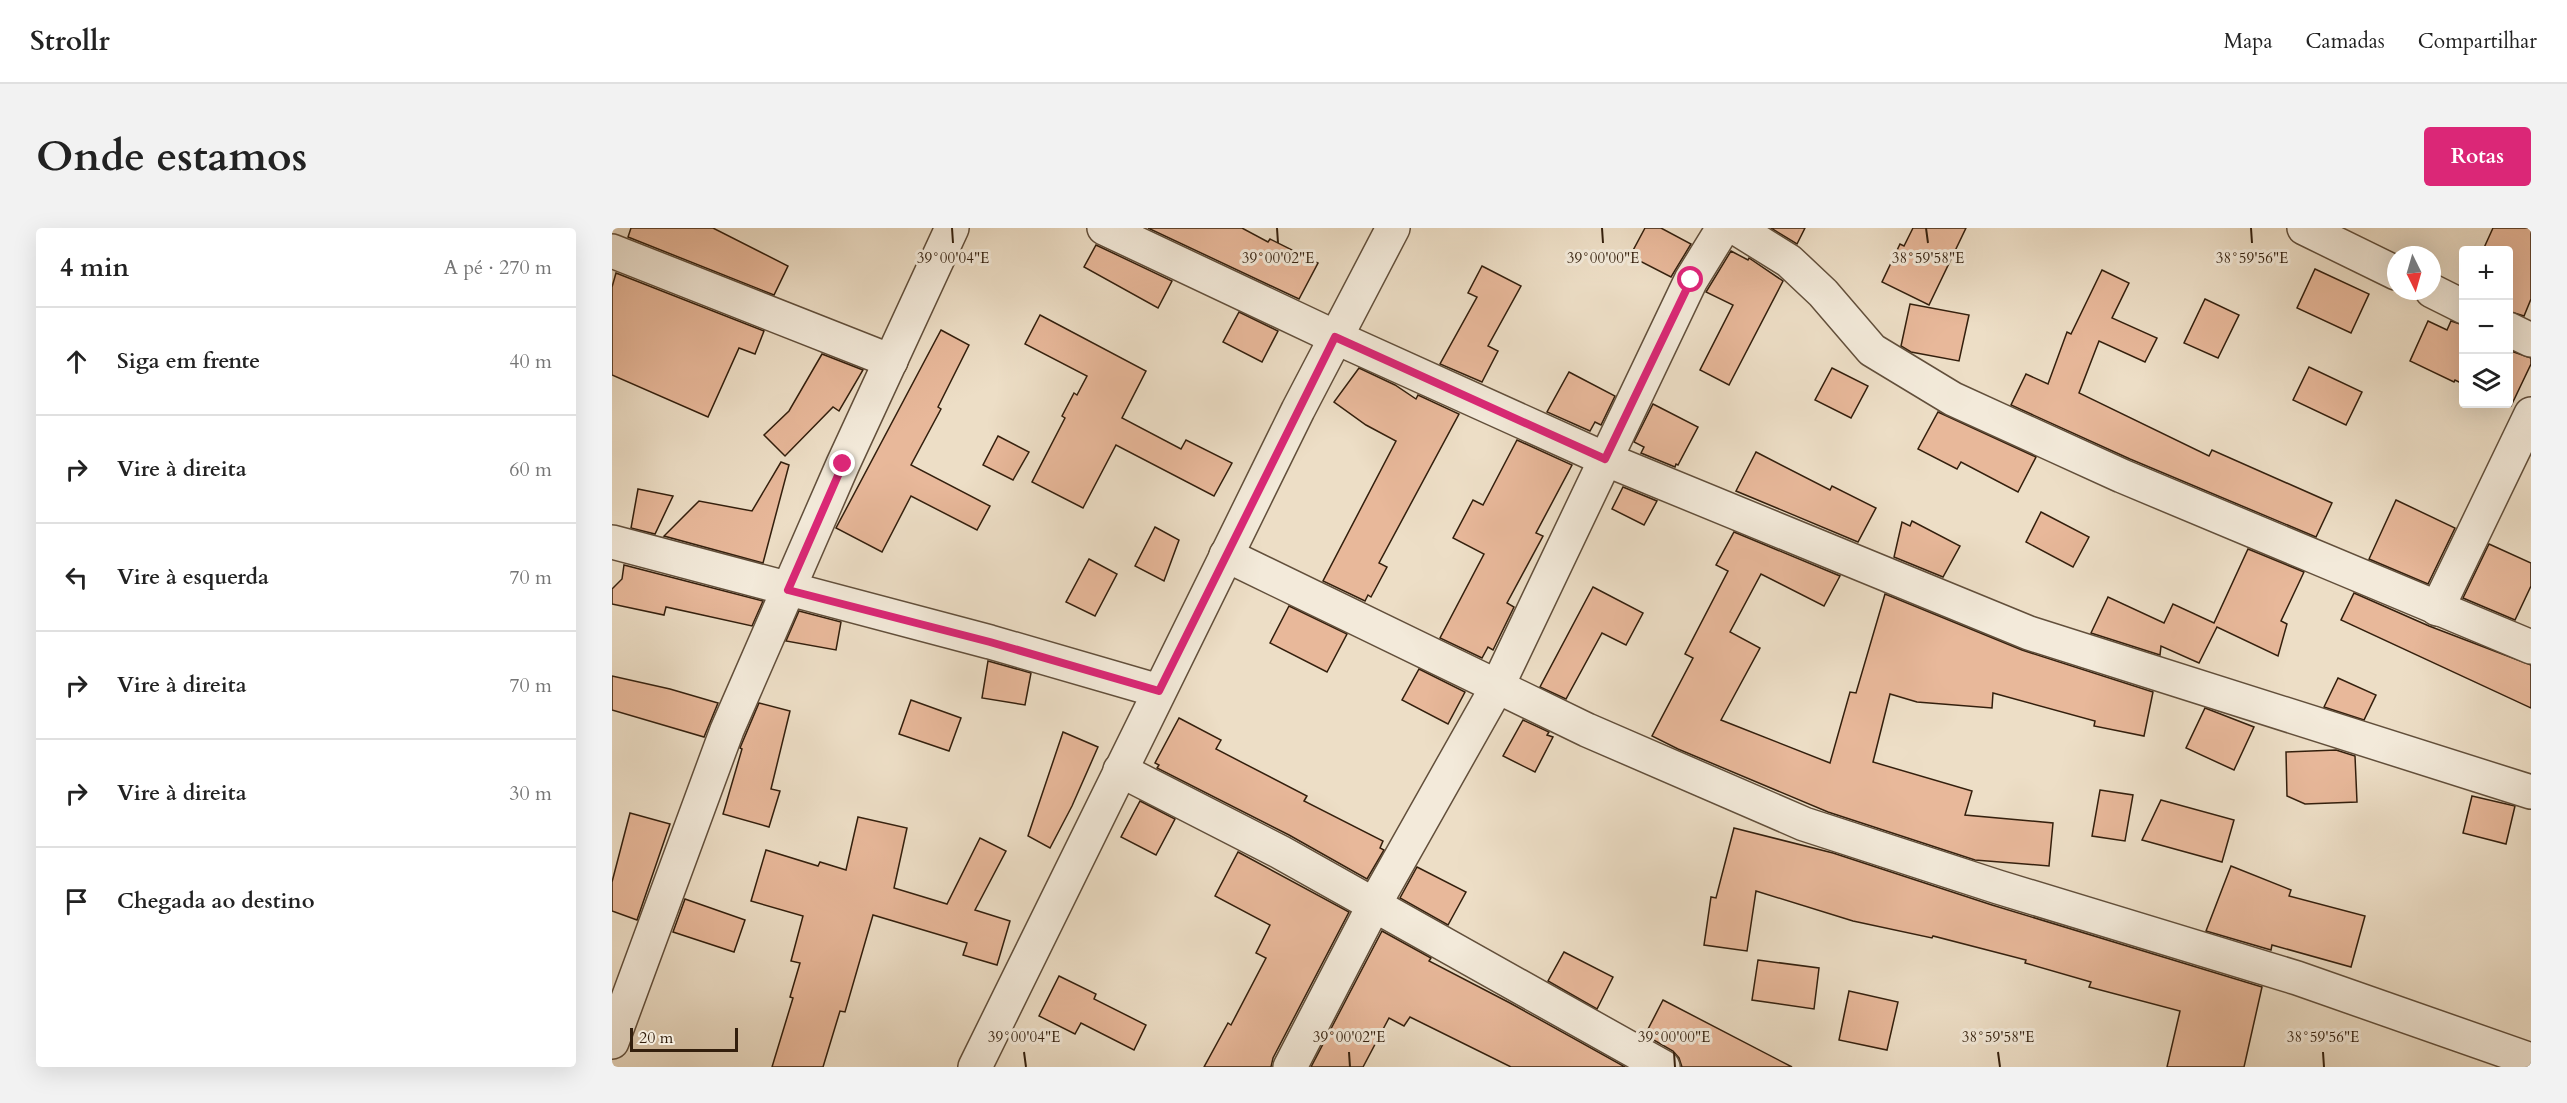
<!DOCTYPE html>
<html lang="pt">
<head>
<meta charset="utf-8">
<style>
  :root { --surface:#fff; --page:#f2f2f2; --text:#222; --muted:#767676; --line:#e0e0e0; --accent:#db2777 }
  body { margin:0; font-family:Cardo,serif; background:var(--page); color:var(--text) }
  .controls { position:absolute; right:18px; top:18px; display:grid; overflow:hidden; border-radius:6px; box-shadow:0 6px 24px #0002 }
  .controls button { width:54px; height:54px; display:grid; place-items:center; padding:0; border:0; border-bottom:2px solid var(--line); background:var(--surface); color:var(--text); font:30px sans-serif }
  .compass { position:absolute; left:1775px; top:18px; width:54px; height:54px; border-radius:50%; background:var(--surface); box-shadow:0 6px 24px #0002; rotate:175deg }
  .scale { position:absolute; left:18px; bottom:15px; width:108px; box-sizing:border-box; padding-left:6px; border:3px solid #331f0d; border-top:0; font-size:16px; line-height:21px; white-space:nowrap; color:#331f0d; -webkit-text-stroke:4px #f3eada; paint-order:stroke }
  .stop { position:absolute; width:18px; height:18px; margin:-14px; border:4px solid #db2777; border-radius:50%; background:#fff }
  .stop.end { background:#db2777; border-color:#fff; box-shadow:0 2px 6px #0008 }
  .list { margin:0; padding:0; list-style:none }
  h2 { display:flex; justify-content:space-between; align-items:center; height:78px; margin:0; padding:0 24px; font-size:26px }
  h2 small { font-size:20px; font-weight:400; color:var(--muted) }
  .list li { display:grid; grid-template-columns:39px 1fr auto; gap:18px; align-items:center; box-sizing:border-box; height:108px; padding:0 24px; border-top:2px solid var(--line) }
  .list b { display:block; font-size:22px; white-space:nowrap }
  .list em { font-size:20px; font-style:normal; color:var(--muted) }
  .icon { flex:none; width:33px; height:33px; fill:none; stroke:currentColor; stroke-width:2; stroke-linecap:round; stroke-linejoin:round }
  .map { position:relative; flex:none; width:1919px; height:839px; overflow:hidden; border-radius:6px }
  header { display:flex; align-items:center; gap:36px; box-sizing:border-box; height:84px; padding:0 30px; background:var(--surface); border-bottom:2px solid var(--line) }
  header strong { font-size:28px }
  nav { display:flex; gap:33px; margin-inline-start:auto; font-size:21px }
  .intro { display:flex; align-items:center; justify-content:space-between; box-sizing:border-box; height:144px; padding:0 36px }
  h1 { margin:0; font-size:42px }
  .button { padding:15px 27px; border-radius:6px; background:var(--accent); color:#fff; font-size:21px; font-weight:700 }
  main { display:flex; gap:36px; padding:0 36px }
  aside { flex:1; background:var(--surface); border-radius:6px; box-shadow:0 6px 24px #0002 }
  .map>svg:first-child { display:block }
  .building { fill:#e8b89a; stroke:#331f0d; stroke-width:1.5 }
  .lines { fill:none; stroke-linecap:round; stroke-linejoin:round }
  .minor-casing { stroke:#624f3b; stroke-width:36 }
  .minor { stroke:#f3eada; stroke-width:33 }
  .route { stroke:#db2777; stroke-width:8 }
  .ticks { fill:none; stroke:#331f0d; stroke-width:2 }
  .ticks-label { font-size:15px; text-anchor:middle; fill:#331f0d; stroke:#f3eada; stroke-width:6; stroke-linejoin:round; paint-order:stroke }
</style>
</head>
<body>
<header>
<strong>Strollr</strong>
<nav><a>Mapa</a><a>Camadas</a><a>Compartilhar</a></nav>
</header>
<div class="intro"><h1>Onde estamos</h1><a class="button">Rotas</a></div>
<main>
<aside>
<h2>4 min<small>A pé · 270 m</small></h2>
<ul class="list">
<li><svg class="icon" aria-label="ahead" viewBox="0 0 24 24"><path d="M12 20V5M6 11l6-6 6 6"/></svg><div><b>Siga em frente</b></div><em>40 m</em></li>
<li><svg class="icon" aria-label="right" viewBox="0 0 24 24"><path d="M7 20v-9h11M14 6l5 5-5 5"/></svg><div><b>Vire à direita</b></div><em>60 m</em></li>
<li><svg class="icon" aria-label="left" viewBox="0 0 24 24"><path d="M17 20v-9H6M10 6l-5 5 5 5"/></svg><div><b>Vire à esquerda</b></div><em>70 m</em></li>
<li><svg class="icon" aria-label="right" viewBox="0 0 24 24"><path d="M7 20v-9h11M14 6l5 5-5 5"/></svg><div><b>Vire à direita</b></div><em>70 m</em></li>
<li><svg class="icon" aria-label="right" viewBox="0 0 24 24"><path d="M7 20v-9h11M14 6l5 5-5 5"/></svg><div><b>Vire à direita</b></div><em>30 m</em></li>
<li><svg class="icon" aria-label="arrive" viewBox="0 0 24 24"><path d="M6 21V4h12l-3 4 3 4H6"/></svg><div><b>Chegada ao destino</b></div></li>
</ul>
</aside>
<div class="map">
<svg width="1919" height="839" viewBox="0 0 1919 839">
  <rect width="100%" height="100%" fill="#eddec6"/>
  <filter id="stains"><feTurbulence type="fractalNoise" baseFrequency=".00333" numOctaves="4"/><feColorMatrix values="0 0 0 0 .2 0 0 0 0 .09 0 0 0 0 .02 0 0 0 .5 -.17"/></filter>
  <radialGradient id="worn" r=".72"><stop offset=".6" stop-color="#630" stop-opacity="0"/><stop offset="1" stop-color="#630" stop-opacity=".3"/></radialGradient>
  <g class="building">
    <path d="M19,0H101L176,38L162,67L16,9Z"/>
    <path d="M536,0H630L656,14L658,11L706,35L687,71Z"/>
    <path d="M1033,0H1049L1079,16L1059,49L1018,28Z"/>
    <path d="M1159,0H1193L1185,16Z"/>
    <path d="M1301,0H1354L1317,77L1270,54L1288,16L1292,18Z"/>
    <path d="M1881,0H1919V71L1912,88L1896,83V22H1871Z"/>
    <path d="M484,17L560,53L546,80L472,39Z"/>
    <path d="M1119,23L1136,32L1137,30L1171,53L1117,157L1088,142L1121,77L1094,64Z"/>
    <path d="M870,38L909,58L876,118L886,123L870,154L828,136L865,69L856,65Z"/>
    <path d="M1703,41L1757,66L1739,105L1685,80Z"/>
    <path d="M1490,42L1517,55L1500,90L1545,110L1533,134L1487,113L1467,165L1597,228L1600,222L1720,275L1704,309L1518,231L1399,177L1414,146L1436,156L1455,104L1459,106Z"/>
    <path d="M4,45L152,103L143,126L127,120L96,189L0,147V59Z"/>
    <path d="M1593,71L1627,87L1606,130L1572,115Z"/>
    <path d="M1298,76L1357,87L1347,133L1299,124L1289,118Z"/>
    <path d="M627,84L666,103L650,134L611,114Z"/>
    <path d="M428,87L534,143L510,190L569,221L574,212L620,235L602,268L504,217L471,280L420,254L453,190L450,188L462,165L465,167L475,148L413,116Z"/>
    <path d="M1816,93L1835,102L1839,93L1851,97V156L1843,152L1842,154L1798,133Z"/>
    <path d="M329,102L357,117L326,179L329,181L299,237L378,278L365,302L299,268L270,324L224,300Z"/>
    <path d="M1896,122L1919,130V136L1899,178L1894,176H1896Z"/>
    <path d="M210,126L251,142L227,183L221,179L173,228L152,207L177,183Z"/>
    <path d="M1697,139L1750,164L1734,197L1681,172Z"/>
    <path d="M747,140L783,157L804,171L806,167L847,186L767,335L775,339L759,369L756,367L753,373L711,353L784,213L754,197L722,174Z"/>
    <path d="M1220,140L1256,158L1239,190L1203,172Z"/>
    <path d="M957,144L1003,168L989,197L983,194L978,203L935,184Z"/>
    <path d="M1041,176L1086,199L1066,237L1064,236L1063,239L1029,225L1032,219L1022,214Z"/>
    <path d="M1326,184L1424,229L1406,264L1349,234L1345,241L1306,221Z"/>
    <path d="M386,208L417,224L401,252L371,237Z"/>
    <path d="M905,212L960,237L924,305L931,308L895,375L902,379L881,422L876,419L870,430L828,410L872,326L841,310L861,272L871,277Z"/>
    <path d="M1144,224L1218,262L1220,258L1264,280L1246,314L1124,263Z"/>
    <path d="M169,234L177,237L151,335L52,308L87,273L140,283Z"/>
    <path d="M1011,259L1045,273L1032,297L1000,281Z"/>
    <path d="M26,261L61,268L43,306L19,300Z"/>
    <path d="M1784,272L1843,300L1816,356L1757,331Z"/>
    <path d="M1429,284L1477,309L1461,339L1414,314Z"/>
    <path d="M1300,293L1348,318L1331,349L1282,329L1290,294L1298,298Z"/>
    <path d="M543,299L567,312L552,353L523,338Z"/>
    <path d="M1122,304L1228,348L1212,378L1149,346L1118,404L1148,420L1109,492L1218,535L1238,464L1244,465L1273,366L1410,422L1541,464L1532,508L1482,498L1483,493L1381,465L1380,480L1305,474L1278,466L1261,534L1360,563L1353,587L1441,595L1437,638L1363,632L1216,584L1066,521L1040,508L1081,430L1073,426L1116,343L1104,337Z"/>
    <path d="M1877,316L1919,335V358L1903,392L1851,370Z"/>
    <path d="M1636,321L1692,344L1669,393L1675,396L1666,428L1605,399L1587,435L1549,418L1548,427L1479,405L1496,369L1552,395L1561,376L1602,395Z"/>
    <path d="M477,331L505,346L483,388L454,374Z"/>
    <path d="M12,337L151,373L140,398L54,379L52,387L0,376V361L10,351Z"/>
    <path d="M981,359L1031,385L1014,417L990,405L954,471L928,459Z"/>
    <path d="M1742,365L1817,398L1919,437V480L1729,392Z"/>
    <path d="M677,378L735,406L715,444L658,415Z"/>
    <path d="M187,383L229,394L224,422L174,413Z"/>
    <path d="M376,433L419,445L413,477L370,470Z"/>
    <path d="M807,441L853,464L836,496L790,472Z"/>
    <path d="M0,448L58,461L106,475L92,509L0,482Z"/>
    <path d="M1726,450L1764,467L1752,492L1712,479Z"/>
    <path d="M299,472L349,490L337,523L287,506Z"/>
    <path d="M147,475L178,483L159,561L168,563L157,599L111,586L130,521L128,520Z"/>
    <path d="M1593,480L1642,499L1622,542L1574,520Z"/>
    <path d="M567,490L609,512L604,521L695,568L692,573L771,613L768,620L772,622L755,651L677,607L545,540L547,537L543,535Z"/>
    <path d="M911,492L937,504L935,507L941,509L923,544L891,528Z"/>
    <path d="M451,504L486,519L460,578L438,620L416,608Z"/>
    <path d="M1724,522L1743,528L1745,574L1693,576L1675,568L1674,524Z"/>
    <path d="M1488,562L1521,567L1513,613L1480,608Z"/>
    <path d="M1860,568L1903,578L1894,616L1851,605Z"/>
    <path d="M1549,572L1622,592L1610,634L1530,612Z"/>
    <path d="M528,573L563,591L544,627L509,609Z"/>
    <path d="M18,585L58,596L25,692L0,683V654Z"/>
    <path d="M246,589L295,600L282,660L335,676L368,610L394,623L363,682L398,693L385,737L351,727L355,715L261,687L233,784L228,783L211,839H160L181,770L178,769L188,735L179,733L191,688L139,673L154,622L206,638L208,634L234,642Z"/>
    <path d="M1122,600L1221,625L1380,677L1650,759L1632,839H1555L1568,783L1477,759L1479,754L1413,735L1414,732L1321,708L1320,710L1241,693L1144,663L1135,723L1092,717L1099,669L1104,670Z"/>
    <path d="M626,624L737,684L661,830L659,839H592L616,795L619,797L654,730L644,725L658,697L603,668Z"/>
    <path d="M1619,638L1679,662L1677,668L1753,688L1739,739L1660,717L1659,722L1594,703Z"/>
    <path d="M805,639L854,664L836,697L788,670Z"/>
    <path d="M73,671L133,692L122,724L61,704Z"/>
    <path d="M770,703L819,730L817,733L898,775L1013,839H899L798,789L792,798L777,790L751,839H699Z"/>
    <path d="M952,724L1001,749L985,781L936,753Z"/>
    <path d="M1146,732L1207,740L1202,781L1140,772Z"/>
    <path d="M447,748L484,766L482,771L534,797L522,822L469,795L463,806L427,788Z"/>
    <path d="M1237,763L1286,774L1275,822L1227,812Z"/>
    <path d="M1051,772L1180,839H1070L1067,830L1061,823L1033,807Z"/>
  </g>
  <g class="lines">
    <defs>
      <g id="minor">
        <path d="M492,0L723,109L993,231L1417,405L1919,564"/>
        <path d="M1124,0L1177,33L1211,65L1260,122L1341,171L1510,248L1919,419"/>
        <path d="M1692,0L1784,45"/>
        <path d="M0,23L279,133"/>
        <path d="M1820,63L1852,79"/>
        <path d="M1896,101L1919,112"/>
        <path d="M0,314L378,414L547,463"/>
        <path d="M614,327L975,502L1192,596L1386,659L1685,750L1919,832"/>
        <path d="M1825,381L1919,186"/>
        <path d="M508,542L668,624L1051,839"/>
        <path d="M0,814L115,502L231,236L340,0"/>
        <path d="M363,839L686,182L781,0"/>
        <path d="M678,839L762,677L885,459L1079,52L1111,0"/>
      </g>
    </defs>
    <use href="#minor" class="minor-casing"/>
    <use href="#minor" class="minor"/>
  </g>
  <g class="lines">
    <path class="route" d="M231,236L176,362L378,414L547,463L723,109L993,231L1079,52"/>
  </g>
  <path class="ticks" d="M340,0L341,15M665,0L666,15M990,0L991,15M1314,0L1316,15M1639,0L1640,15M412,824L414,839M737,824L738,839M1062,824L1063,839M1386,824L1388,839M1711,824L1712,839"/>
  <g class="ticks-label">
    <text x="666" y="35">39°00'02"E</text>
    <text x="991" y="35">39°00'00"E</text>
    <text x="341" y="35">39°00'04"E</text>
    <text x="1316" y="35">38°59'58"E</text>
    <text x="1640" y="35">38°59'56"E</text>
    <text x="412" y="814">39°00'04"E</text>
    <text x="737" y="814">39°00'02"E</text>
    <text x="1062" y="814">39°00'00"E</text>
    <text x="1386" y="814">38°59'58"E</text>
    <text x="1711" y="814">38°59'56"E</text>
  </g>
  <rect width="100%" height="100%" filter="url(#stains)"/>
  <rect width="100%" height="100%" fill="url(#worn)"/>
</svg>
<div class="controls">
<button>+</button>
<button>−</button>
<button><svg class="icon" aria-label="layers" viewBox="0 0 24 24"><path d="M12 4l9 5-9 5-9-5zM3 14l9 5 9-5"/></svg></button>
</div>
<svg class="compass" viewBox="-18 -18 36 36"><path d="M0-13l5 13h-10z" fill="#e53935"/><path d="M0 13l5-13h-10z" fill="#767676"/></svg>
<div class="scale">20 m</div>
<div class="stop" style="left:1079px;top:52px"></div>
<div class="stop end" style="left:231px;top:236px"></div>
</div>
</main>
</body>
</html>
